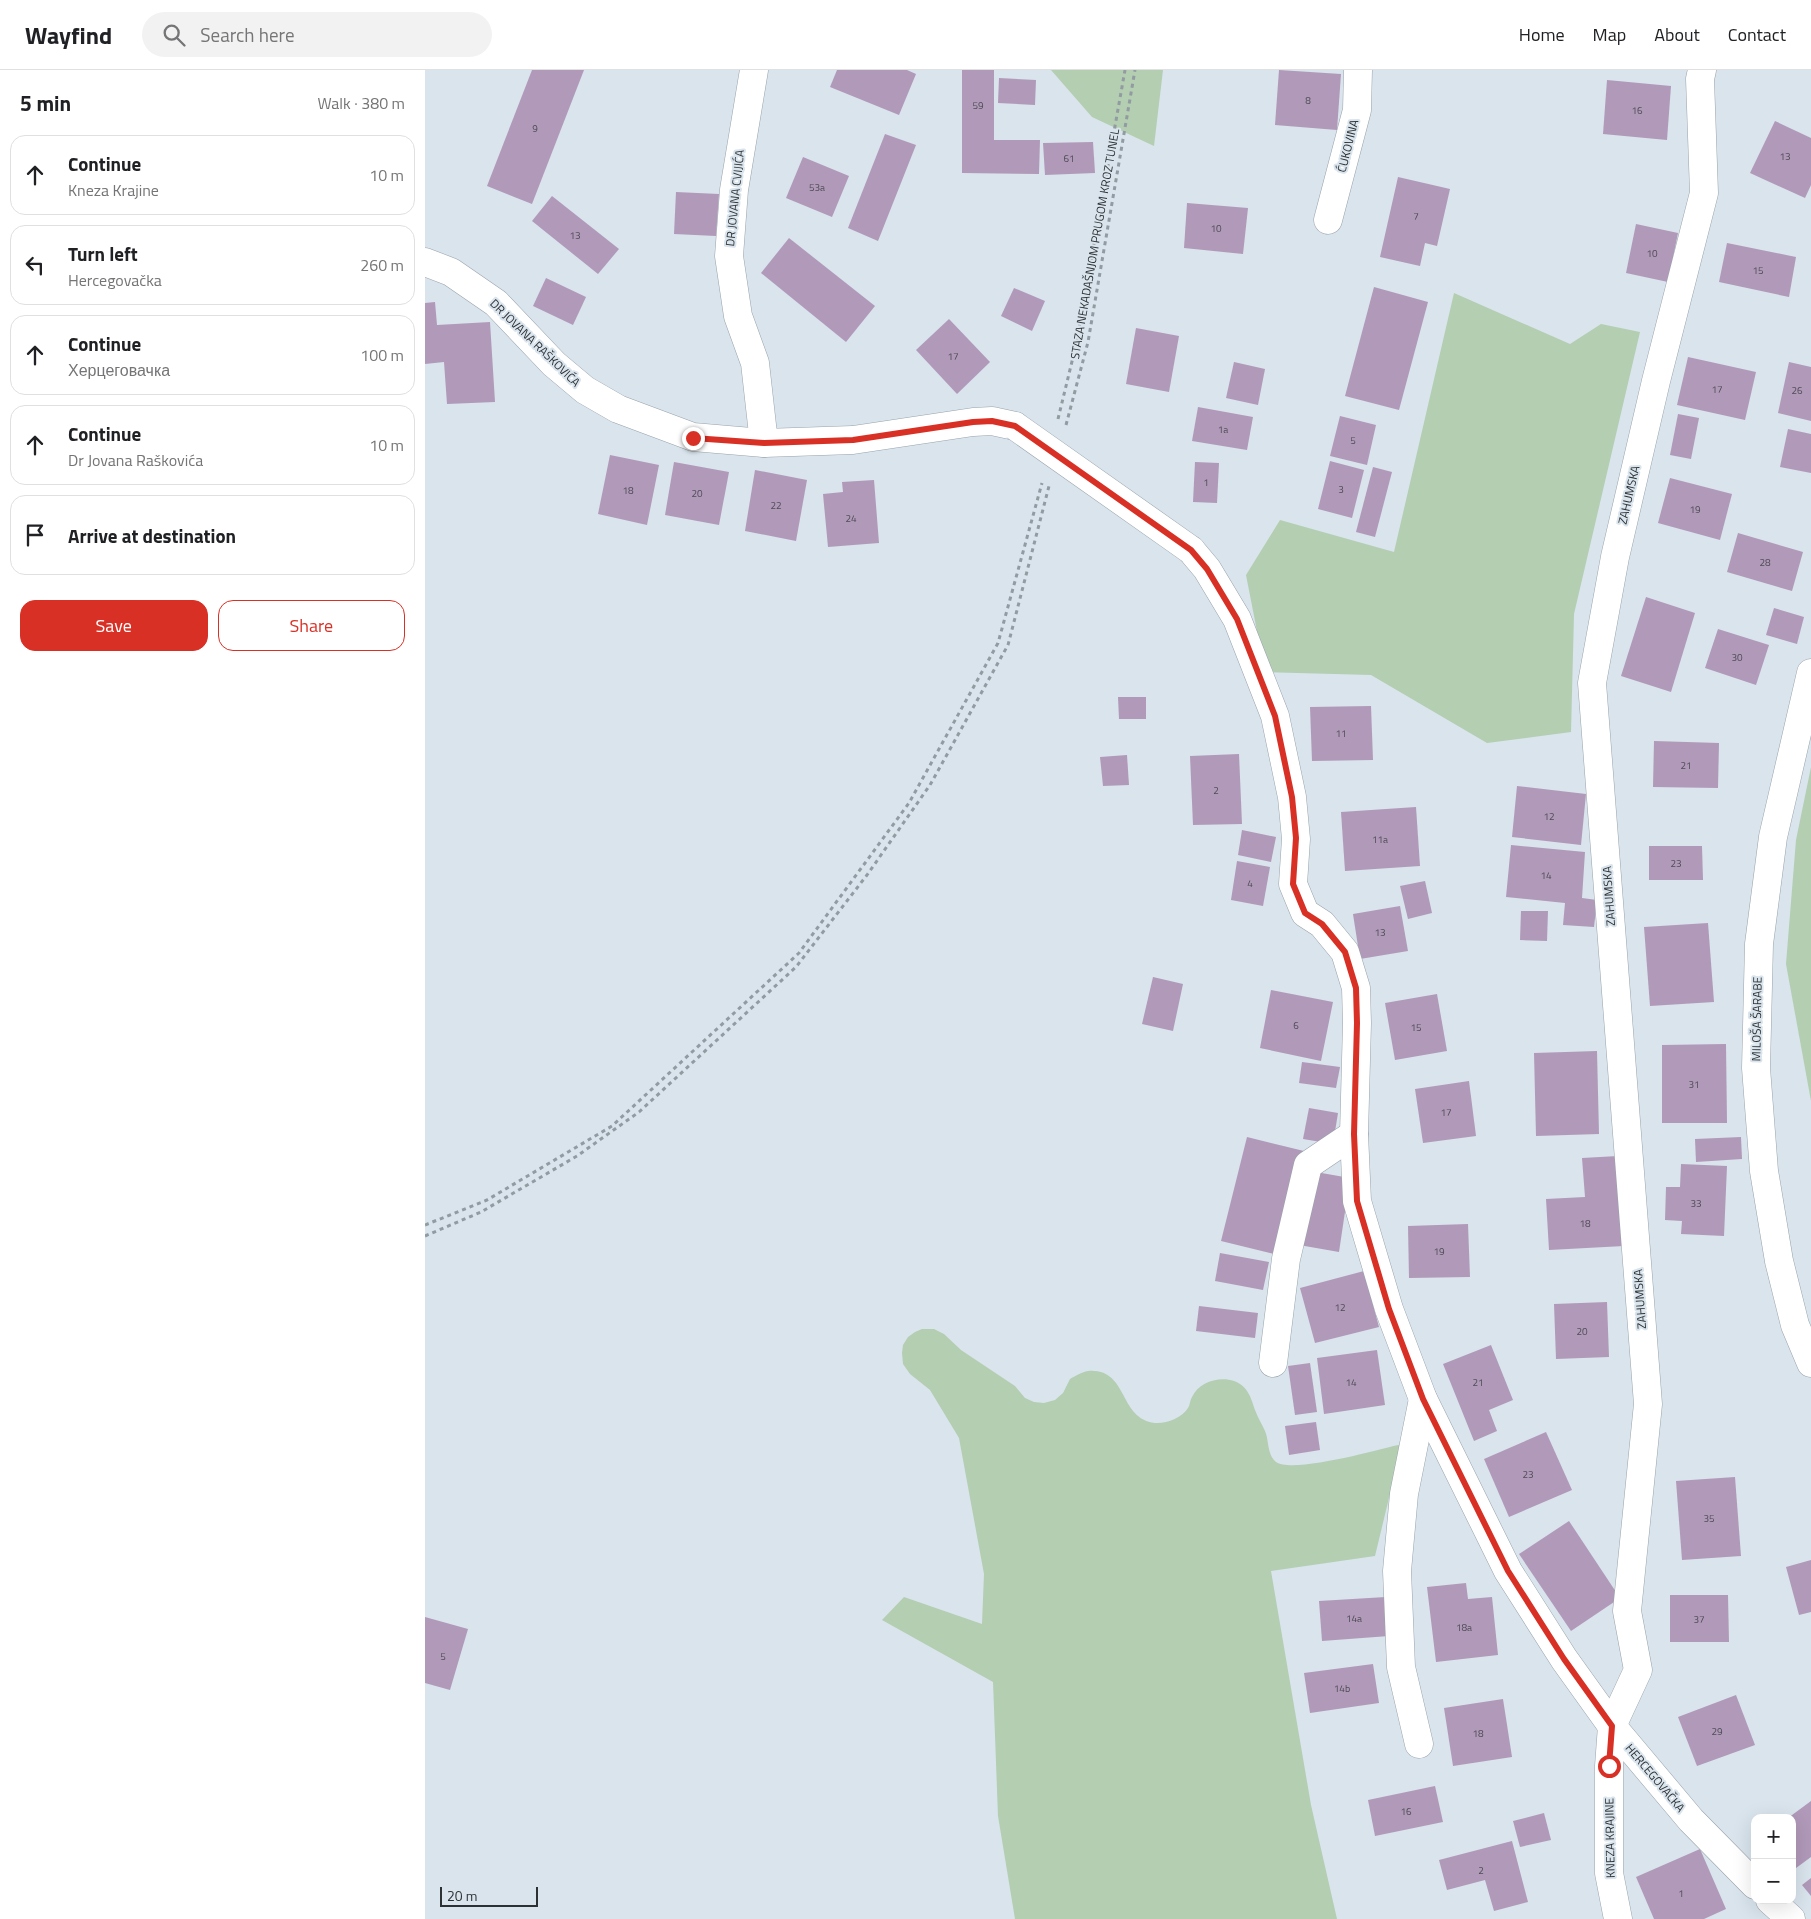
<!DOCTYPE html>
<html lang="en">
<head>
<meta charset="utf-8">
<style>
  :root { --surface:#fff; --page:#f2f2f2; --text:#202124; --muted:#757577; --line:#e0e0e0; --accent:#d93025 }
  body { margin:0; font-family:"Titillium Web",sans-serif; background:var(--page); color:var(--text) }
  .controls { position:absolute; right:15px; bottom:15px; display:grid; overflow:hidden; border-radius:10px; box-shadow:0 5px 20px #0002 }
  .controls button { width:45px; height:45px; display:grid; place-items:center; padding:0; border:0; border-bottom:1px solid var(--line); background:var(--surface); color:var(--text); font:25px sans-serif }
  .scale { position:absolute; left:15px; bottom:12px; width:98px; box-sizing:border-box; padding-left:5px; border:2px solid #2d3134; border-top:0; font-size:14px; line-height:18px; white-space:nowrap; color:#2d3134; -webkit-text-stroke:4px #d9e4ed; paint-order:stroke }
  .stop { position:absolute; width:15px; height:15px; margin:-11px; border:4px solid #d93025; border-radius:50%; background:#fff }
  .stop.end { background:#d93025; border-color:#fff; box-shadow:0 1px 5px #0008 }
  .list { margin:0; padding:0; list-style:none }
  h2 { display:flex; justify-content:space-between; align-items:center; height:65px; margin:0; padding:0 20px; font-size:21px }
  h2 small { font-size:16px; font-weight:400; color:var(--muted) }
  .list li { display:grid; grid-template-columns:32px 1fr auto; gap:15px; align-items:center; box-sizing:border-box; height:80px; margin:0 10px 10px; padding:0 10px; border:1px solid var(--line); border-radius:15px }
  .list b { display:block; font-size:19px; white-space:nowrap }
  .list p { margin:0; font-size:16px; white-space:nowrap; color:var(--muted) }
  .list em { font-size:16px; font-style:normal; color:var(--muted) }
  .actions { display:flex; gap:10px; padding:15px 20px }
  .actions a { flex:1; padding:11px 0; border:1px solid var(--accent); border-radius:15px; text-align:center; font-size:18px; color:var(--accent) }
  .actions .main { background:var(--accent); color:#fff }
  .icon { flex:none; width:28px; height:28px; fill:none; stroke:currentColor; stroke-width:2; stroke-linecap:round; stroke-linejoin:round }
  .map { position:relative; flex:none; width:1386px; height:1849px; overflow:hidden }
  header { display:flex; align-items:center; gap:30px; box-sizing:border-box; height:70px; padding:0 25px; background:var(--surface); border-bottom:1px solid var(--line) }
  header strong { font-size:24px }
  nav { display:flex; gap:28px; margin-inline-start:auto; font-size:18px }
  .search { width:350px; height:45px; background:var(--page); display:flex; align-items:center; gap:12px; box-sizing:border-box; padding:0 18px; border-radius:28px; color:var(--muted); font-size:19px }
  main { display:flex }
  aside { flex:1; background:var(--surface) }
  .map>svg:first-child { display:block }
  .green { fill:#b4ceb2 }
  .building { fill:#b199b9 }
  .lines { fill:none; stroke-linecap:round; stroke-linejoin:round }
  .minor-casing { stroke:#99a3ab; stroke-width:29 }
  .path { stroke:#929ba1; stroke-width:3; stroke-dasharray:4 4; stroke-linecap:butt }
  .minor { stroke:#fff; stroke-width:28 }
  .minor-bridge-casing { stroke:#99a3ab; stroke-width:29; stroke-linecap:butt }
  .minor-bridge { stroke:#fff; stroke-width:28 }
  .route { stroke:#d93025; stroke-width:6 }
  .labels { text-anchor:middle; stroke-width:4; stroke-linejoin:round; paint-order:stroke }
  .number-label { font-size:10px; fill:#4e4b55 }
  .street-label { font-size:12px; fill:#2d3134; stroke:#d9e4ed }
</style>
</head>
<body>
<header>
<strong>Wayfind</strong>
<div class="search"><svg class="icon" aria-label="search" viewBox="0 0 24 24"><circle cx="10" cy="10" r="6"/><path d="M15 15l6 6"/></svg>Search here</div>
<nav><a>Home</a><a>Map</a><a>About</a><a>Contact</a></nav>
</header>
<main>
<aside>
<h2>5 min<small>Walk · 380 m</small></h2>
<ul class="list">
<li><svg class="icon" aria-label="ahead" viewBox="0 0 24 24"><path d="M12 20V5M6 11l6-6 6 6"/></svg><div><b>Continue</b><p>Kneza Krajine</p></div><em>10 m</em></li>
<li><svg class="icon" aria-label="left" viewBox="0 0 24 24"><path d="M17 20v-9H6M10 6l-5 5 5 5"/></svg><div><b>Turn left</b><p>Hercegovačka</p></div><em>260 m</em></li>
<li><svg class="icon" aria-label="ahead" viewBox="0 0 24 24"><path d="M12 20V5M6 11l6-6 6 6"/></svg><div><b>Continue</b><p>Херцеговачка</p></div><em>100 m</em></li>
<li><svg class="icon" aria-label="ahead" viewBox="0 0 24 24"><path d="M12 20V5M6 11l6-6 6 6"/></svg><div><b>Continue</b><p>Dr Jovana Raškovića</p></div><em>10 m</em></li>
<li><svg class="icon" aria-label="arrive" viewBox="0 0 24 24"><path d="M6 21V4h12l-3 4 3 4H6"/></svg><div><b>Arrive at destination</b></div></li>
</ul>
<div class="actions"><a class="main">Save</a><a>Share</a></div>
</aside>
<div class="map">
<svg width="1386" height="1849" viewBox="0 0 1386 1849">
  <rect width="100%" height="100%" fill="#d9e4ed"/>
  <g class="green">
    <path d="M626,0H738L729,76L667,47Z"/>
    <path d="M1029,223L1145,274L1176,254L1215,262L1149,544L1146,662L1062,673L946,605L840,602L821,505L855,450L969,482Z"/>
    <path d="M1386,697V1031L1361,894L1371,770Z"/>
    <path d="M497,1259H509L519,1264L536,1280L590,1316L600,1328L609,1332L619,1333L630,1330L638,1323L645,1309C650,1306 657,1302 663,1301C704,1298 693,1349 730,1353C741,1354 757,1348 763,1338C765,1335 765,1330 767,1327C774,1312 794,1306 809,1311C823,1316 826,1328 830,1340C833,1348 837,1354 840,1361C844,1370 842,1385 851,1392C868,1404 955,1379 977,1374L950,1486L846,1501L886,1735L912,1849H590L573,1746L568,1612L457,1550L479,1527L557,1554L559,1504L534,1368L505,1320L485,1304L478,1294L477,1283L478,1275L483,1267L490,1262Z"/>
  </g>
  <g class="building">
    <path d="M107,0H159L107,134L62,116Z"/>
    <path d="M412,0H482L491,4L474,45L405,17Z"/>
    <path d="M537,0H569V70H615L614,104L537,103Z"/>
    <path d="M854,0L916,4L912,60L850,55Z"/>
    <path d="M574,8L611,10L610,35L573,33Z"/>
    <path d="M1182,10L1246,16L1242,70L1178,64Z"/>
    <path d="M1350,51L1386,68V115L1380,128L1325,103Z"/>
    <path d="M460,64L491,75L453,171L423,158Z"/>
    <path d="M668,72L670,103L620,105L618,73Z"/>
    <path d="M378,87L424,106L407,147L361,128Z"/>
    <path d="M973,107L1025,119L1012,176L1000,173L995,196L955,187Z"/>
    <path d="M251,122L294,124L291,166L249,164Z"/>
    <path d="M127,126L194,179L173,204L107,151Z"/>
    <path d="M762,133L823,138L818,184L759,178Z"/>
    <path d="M1211,154L1253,163L1243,212L1201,203Z"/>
    <path d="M364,168L450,236L421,272L336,203Z"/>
    <path d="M1302,173L1371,187L1364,227L1294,212Z"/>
    <path d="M121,208L161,227L148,255L108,236Z"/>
    <path d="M949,217L1003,232L974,340L920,326Z"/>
    <path d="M589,218L620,231L607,261L576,246Z"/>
    <path d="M10,232L12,255L65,252L70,332L22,334L19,292L0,294V233Z"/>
    <path d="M524,249L565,292L532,324L491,280Z"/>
    <path d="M711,258L754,266L744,322L701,314Z"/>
    <path d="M1263,287L1331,302L1320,350L1252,335Z"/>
    <path d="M809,292L840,299L833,335L801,328Z"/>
    <path d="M1364,292L1386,297V351L1353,343Z"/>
    <path d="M773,337L828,347L822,380L767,371Z"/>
    <path d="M1253,344L1274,348L1266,389L1245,385Z"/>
    <path d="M915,346L951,355L942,395L905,386Z"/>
    <path d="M1363,359L1386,364V403L1355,397Z"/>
    <path d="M185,385L234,395L222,455L173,444Z"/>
    <path d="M905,391L939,400L927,448L893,439Z"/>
    <path d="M249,392L304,402L294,455L240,445Z"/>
    <path d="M770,392L794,393L792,433L768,432Z"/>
    <path d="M948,397L967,402L950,467L931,462Z"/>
    <path d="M330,400L382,410L371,471L320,461Z"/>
    <path d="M1245,408L1307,424L1295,470L1233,453Z"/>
    <path d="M449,410L454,473L403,477L398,424L418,422L417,412Z"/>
    <path d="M1313,463L1378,482L1367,521L1302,502Z"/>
    <path d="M1221,527L1270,543L1246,622L1196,606Z"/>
    <path d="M1349,538L1379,547L1372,574L1341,565Z"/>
    <path d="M1293,559L1344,575L1331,615L1280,598Z"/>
    <path d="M693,627H721V649H694Z"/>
    <path d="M946,636L948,690L887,691L885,637Z"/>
    <path d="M1229,671L1294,673L1293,718L1228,717Z"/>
    <path d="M814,684L817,754L768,755L765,686Z"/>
    <path d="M702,685L704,715L678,716L675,687Z"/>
    <path d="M1092,716L1161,724L1156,775L1087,767Z"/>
    <path d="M991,737L995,796L920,801L916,742Z"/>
    <path d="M817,760L851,767L846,792L813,785Z"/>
    <path d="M1086,775L1160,782L1157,828L1172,830L1169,857L1138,855L1140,833L1081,827Z"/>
    <path d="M1224,776H1277L1278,810H1224Z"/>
    <path d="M812,791L845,797L838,836L806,830Z"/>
    <path d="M1000,811L1007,843L983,849L975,816Z"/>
    <path d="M975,836L983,881L935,889L928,844Z"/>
    <path d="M1096,841H1123L1122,871L1095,870Z"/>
    <path d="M1283,853L1289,932L1225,936L1219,857Z"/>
    <path d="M728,907L758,914L748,961L717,954Z"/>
    <path d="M846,920L908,932L896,991L835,978Z"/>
    <path d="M1012,924L1022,981L970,990L960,933Z"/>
    <path d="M1301,974L1302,1053H1237V975Z"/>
    <path d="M1172,981L1174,1064L1111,1066L1109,983Z"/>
    <path d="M877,992L915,997L911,1018L874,1013Z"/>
    <path d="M1044,1011L1051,1066L998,1073L990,1019Z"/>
    <path d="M884,1038L913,1043L908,1074L878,1069Z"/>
    <path d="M822,1067L879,1081L853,1185L796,1171Z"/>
    <path d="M1316,1067L1317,1089L1271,1092L1270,1069Z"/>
    <path d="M1193,1086L1199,1176L1124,1180L1121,1129L1160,1127L1157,1088Z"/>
    <path d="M1256,1094L1302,1096L1299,1166L1256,1164L1257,1151L1240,1150L1241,1117H1255Z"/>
    <path d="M885,1101L925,1108L914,1182L874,1175Z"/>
    <path d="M1043,1154L1045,1207L984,1208L983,1156Z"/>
    <path d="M795,1183L844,1192L838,1220L790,1211Z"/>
    <path d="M939,1201L954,1257L890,1273L875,1218Z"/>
    <path d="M1182,1232L1184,1287L1131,1289L1129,1234Z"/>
    <path d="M774,1236L833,1243L830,1268L771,1261Z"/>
    <path d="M1066,1275L1088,1330L1064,1340L1072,1361L1049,1371L1018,1294Z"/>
    <path d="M952,1280L960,1335L899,1344L892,1288Z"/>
    <path d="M885,1293L892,1342L870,1345L863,1296Z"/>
    <path d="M891,1352L895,1380L864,1385L860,1356Z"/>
    <path d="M1121,1362L1147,1420L1084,1447L1059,1389Z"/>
    <path d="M1310,1407L1316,1486L1257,1490L1251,1411Z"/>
    <path d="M1144,1451L1195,1528L1146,1561L1094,1484Z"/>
    <path d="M1386,1490V1542L1374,1545L1361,1497Z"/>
    <path d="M1041,1513L1043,1529L1067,1527L1073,1585L1011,1592L1002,1517Z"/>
    <path d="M1245,1525H1303L1304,1572H1245Z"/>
    <path d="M961,1527L964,1566L897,1571L894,1531Z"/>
    <path d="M0,1547L43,1559L25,1620L0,1613Z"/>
    <path d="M948,1594L954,1633L885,1643L879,1603Z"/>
    <path d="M1311,1625L1330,1675L1272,1696L1253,1647Z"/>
    <path d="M1078,1629L1087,1687L1028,1696L1019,1638Z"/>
    <path d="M1010,1716L1018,1752L950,1766L943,1730Z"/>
    <path d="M1386,1731V1787L1367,1801V1748H1363Z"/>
    <path d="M1119,1743L1126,1770L1095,1777L1088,1751Z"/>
    <path d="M1087,1771L1103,1832L1069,1841L1060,1810L1022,1820L1014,1790Z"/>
    <path d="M1275,1779L1301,1839L1279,1849H1229L1211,1807Z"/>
    <path d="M1386,1808V1826L1377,1815Z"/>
  </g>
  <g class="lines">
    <defs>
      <g id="minor">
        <path d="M329,0L309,120L304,186L313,246L330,293L339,373"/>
        <path d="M903,150L932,40L933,0"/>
        <path d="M0,192L26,202L71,233L129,294L160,320L193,339L268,367L339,373L428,370L548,352L567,351L590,356"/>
        <path d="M766,480L782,499L812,549L850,646L867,727L871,769L868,814L880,843L897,854L920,882L931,918L932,953L929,1064L932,1131L964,1239L998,1329L1083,1501L1139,1589L1187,1656L1266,1750L1330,1815"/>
        <path d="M1386,603L1348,767L1334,874L1331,998L1339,1101L1354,1191L1370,1255L1386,1293"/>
        <path d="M848,1293L861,1189L883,1095L929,1064"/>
        <path d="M994,1674L976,1597L972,1501L979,1424L998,1329"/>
        <path d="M1345,1830L1366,1849"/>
        <path d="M1193,1849L1184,1803V1696L1187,1656L1213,1600L1202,1541L1223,1334L1167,613L1190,487L1231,311L1279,123L1275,9L1277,0"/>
      </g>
    </defs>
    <use href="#minor" class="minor-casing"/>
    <g class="path">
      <path d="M633,349L651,275L700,0"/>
      <path d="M641,355L663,272L710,0"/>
      <path d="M0,1155L62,1130L187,1056L374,883L484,733L573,573L617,413"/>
      <path d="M0,1166L56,1142L152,1086L214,1042L371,897L442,805L505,715L583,575L624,416"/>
    </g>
    <use href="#minor" class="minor"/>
    <defs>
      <path id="minor-bridge" d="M590,356L766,480"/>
    </defs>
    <use href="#minor-bridge" class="minor-bridge-casing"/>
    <use href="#minor-bridge" class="minor-bridge"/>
  </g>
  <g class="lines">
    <path class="route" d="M268,368L339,373L428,370L548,352L567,351L590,356L766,480L782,499L812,549L850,646L867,727L871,768L868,814L880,843L897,854L920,882L931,918L932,953L929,1064L932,1131L964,1239L998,1329L1083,1501L1139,1589L1187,1656L1184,1696"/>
  </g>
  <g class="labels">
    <g class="number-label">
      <text x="883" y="34">8</text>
      <text x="553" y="39">59</text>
      <text x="1212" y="44">16</text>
      <text x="110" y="62">9</text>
      <text x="1360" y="90">13</text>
      <text x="644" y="92">61</text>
      <text x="392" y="121">53a</text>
      <text x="991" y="150">7</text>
      <text x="791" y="162">10</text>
      <text x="150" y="169">13</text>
      <text x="1227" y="187">10</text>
      <text x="1333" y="204">15</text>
      <text x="528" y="290">17</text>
      <text x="1292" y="323">17</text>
      <text x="1372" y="324">26</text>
      <text x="798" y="363">1a</text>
      <text x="928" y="374">5</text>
      <text x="781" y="416">1</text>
      <text x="916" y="423">3</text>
      <text x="203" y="424">18</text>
      <text x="272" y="427">20</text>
      <text x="351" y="439">22</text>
      <text x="1270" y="443">19</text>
      <text x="426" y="452">24</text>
      <text x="1340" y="496">28</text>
      <text x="1312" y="591">30</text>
      <text x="916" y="667">11</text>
      <text x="1261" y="699">21</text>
      <text x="791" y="724">2</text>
      <text x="1124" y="750">12</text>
      <text x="955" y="773">11a</text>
      <text x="1251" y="797">23</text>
      <text x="1121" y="809">14</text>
      <text x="825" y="817">4</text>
      <text x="955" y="866">13</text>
      <text x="871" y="959">6</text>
      <text x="991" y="961">15</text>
      <text x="1269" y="1018">31</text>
      <text x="1021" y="1046">17</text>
      <text x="1271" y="1137">33</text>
      <text x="1160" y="1157">18</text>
      <text x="1014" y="1185">19</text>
      <text x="915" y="1241">12</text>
      <text x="1157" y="1265">20</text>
      <text x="926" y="1316">14</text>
      <text x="1053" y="1316">21</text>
      <text x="1103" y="1408">23</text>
      <text x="1284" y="1452">35</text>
      <text x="929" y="1552">14a</text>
      <text x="1274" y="1553">37</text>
      <text x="1039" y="1561">18a</text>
      <text x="18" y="1590">5</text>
      <text x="917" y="1622">14b</text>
      <text x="1292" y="1665">29</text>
      <text x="1053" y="1667">18</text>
      <text x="981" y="1745">16</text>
      <text x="1056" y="1804">2</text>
      <text x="1256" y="1827">1</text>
    </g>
    <g class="street-label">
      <text transform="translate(923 76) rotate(-76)" y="4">ĆUKOVINA</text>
      <text transform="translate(310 128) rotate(-84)" y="4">DR JOVANA CVIJIĆA</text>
      <text transform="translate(670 174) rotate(-80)" y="4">STAZA NEKADAŠNJOM PRUGOM KROZ TUNEL</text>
      <text transform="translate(110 273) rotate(44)" y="4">DR JOVANA RAŠKOVIĆA</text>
      <text transform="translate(1204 425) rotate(-77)" y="4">ZAHUMSKA</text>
      <text transform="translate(1184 826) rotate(-94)" y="4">ZAHUMSKA</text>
      <text transform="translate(1332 949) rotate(-89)" y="4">MILOŠA ŠARABE</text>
      <text transform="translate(1215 1229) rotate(-94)" y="4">ZAHUMSKA</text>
      <text transform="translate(1230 1708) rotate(50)" y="4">HERCEGOVAČKA</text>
      <text transform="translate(1185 1768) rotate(-91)" y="4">KNEZA KRAJINE</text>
    </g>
  </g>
</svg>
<div class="controls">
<button>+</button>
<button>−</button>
</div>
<div class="scale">20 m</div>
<div class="stop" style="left:1184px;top:1696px"></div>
<div class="stop end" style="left:268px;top:368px"></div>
</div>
</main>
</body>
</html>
